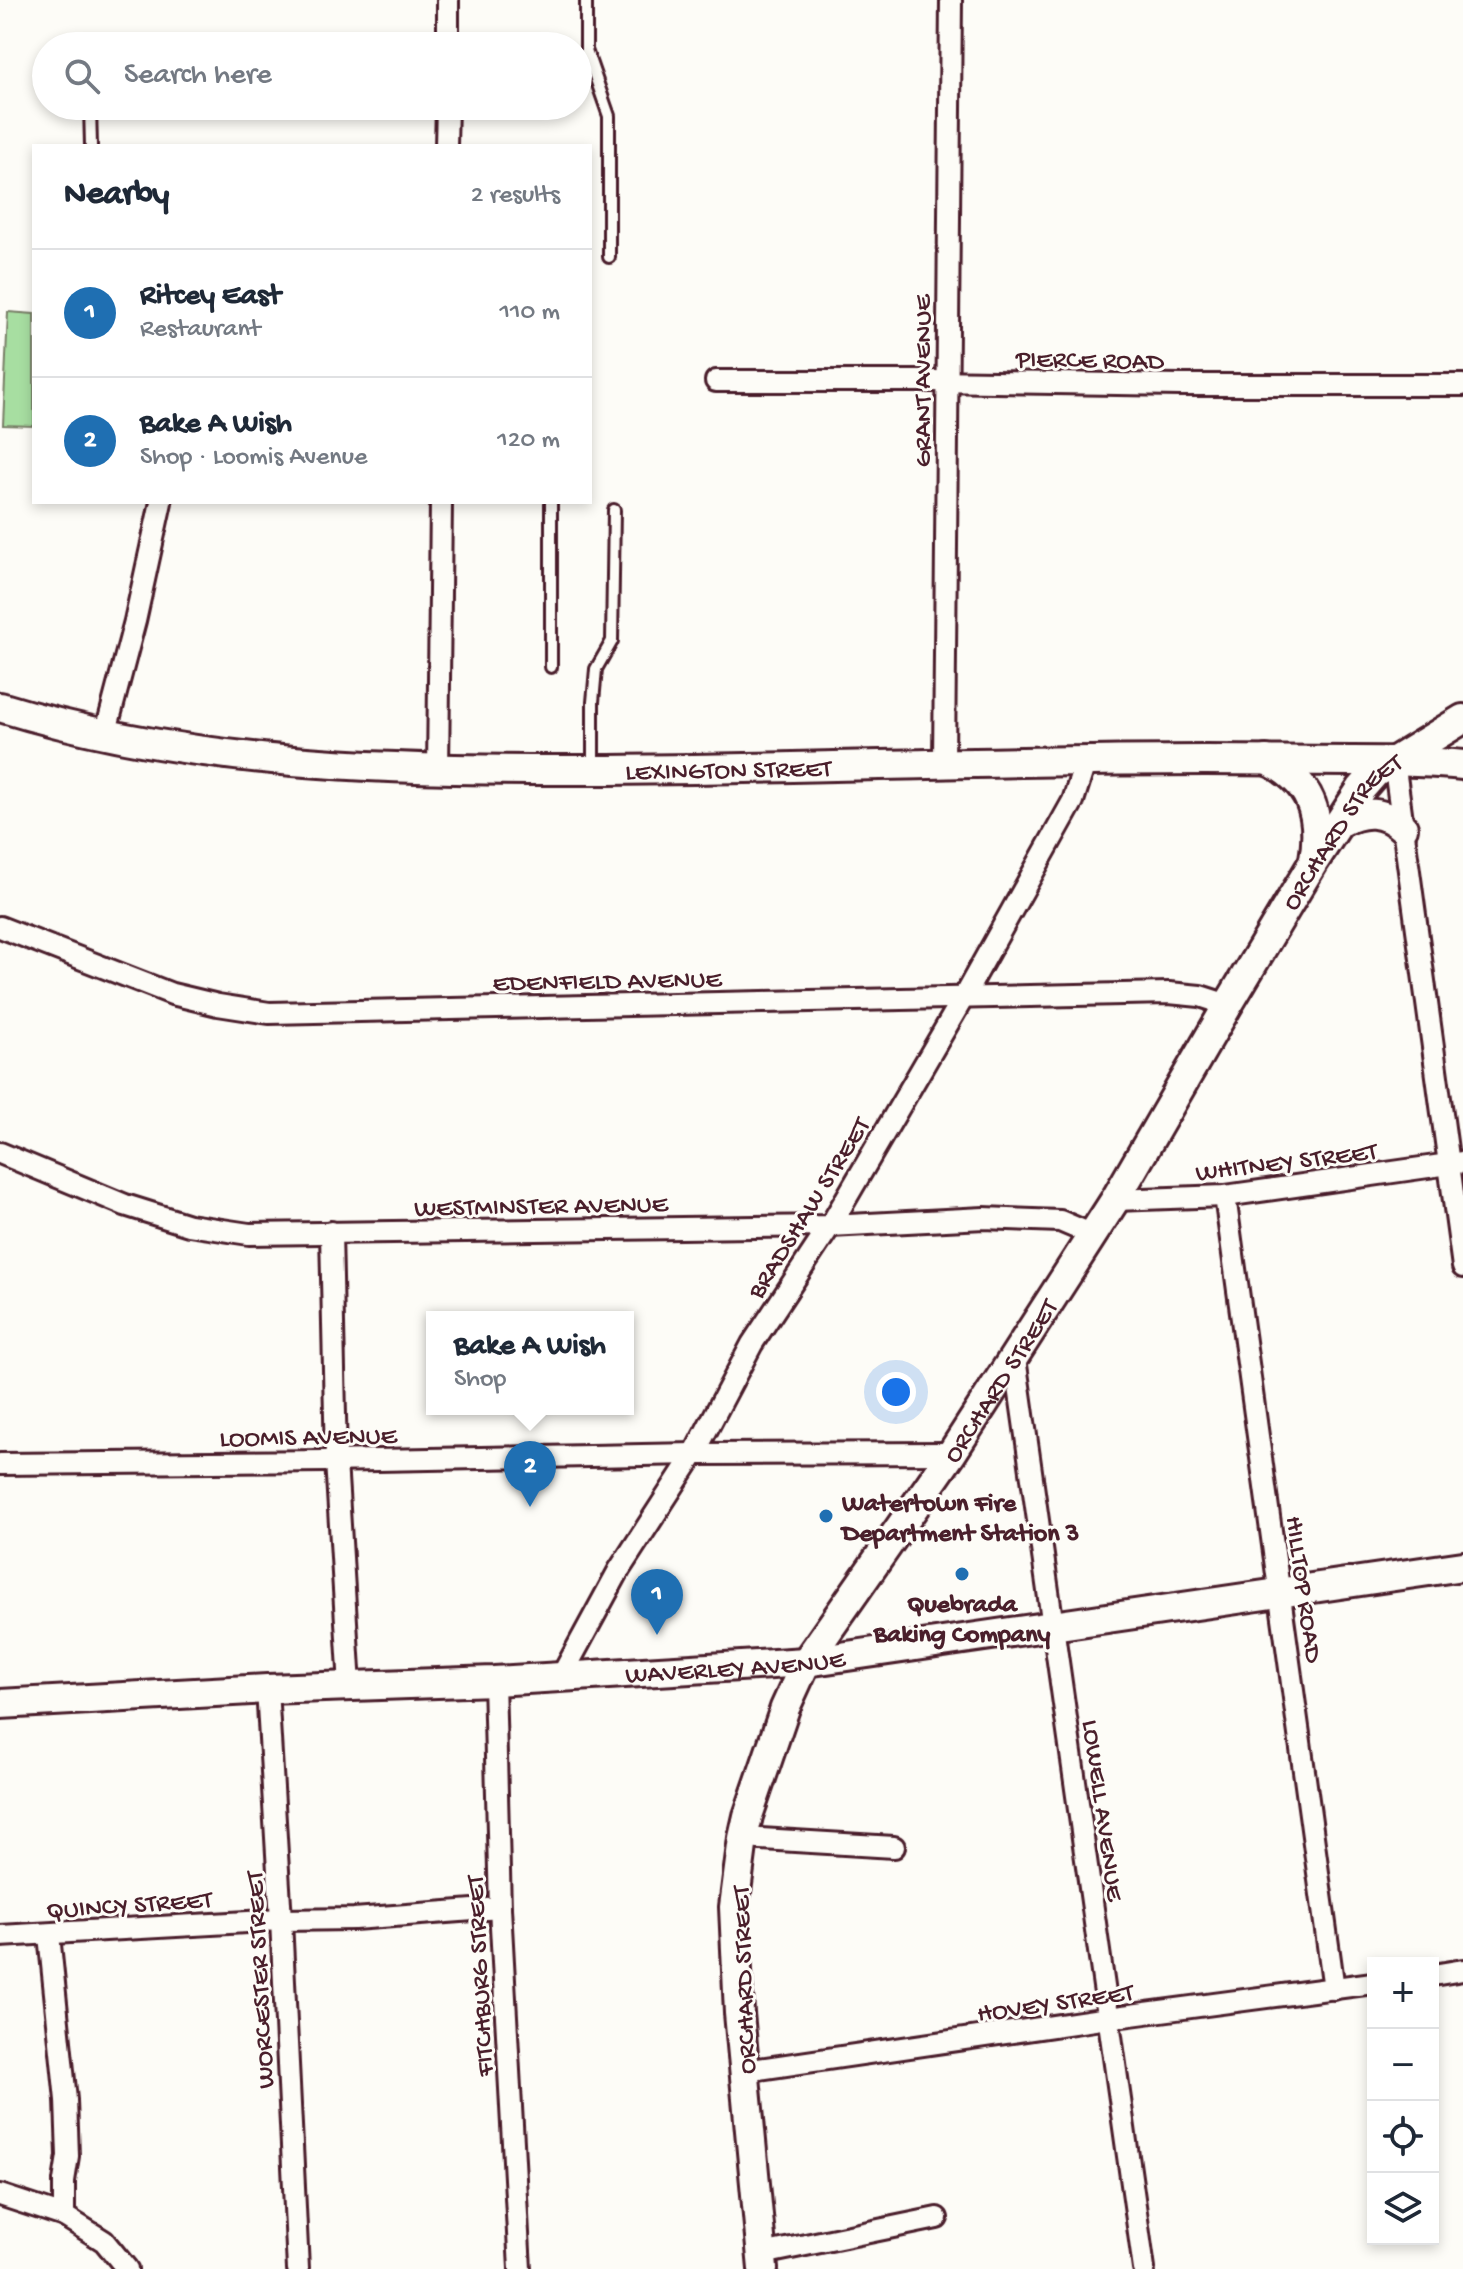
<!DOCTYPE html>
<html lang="en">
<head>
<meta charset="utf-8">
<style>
  :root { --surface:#fff; --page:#f6f6f7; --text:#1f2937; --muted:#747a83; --line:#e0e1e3; --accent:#1f6fb2 }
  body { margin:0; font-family:"Gochi Hand",sans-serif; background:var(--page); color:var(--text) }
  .controls { position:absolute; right:24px; bottom:24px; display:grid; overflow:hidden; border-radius:0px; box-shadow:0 4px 12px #0003 }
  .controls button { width:72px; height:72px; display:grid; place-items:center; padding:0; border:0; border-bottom:2px solid var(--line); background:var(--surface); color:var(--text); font:40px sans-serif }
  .you { position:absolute; left:896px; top:1392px; width:28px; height:28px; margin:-20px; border:6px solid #fff; border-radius:50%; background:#1a73e8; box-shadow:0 0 0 12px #1a73e833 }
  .badge { display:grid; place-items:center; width:52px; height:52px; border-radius:50%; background:var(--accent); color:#fff; font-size:26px; font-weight:700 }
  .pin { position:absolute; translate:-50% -66px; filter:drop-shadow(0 2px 4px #0008) }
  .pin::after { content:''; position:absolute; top:42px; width:28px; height:24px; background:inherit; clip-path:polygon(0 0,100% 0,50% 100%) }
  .popup { position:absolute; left:426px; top:1311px; width:208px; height:104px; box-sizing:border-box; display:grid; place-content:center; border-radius:0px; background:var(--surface); filter:drop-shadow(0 2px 6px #0005); font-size:26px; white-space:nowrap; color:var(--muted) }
  .popup b { font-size:30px; color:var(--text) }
  .popup::after { content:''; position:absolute; left:50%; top:100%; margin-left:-16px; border:16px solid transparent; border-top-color:var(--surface) }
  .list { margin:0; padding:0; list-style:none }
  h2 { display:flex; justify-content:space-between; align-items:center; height:104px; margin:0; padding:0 32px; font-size:34px }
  h2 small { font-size:26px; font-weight:400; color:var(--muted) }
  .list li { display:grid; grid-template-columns:52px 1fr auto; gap:24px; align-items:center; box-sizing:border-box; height:128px; padding:0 32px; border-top:2px solid var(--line) }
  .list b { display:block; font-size:30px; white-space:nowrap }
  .list p { margin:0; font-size:26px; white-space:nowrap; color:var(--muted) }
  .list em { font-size:26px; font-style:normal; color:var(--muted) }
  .icon { flex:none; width:44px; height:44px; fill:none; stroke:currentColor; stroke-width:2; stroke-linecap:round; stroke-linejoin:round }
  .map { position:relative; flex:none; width:1463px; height:2269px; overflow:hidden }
  .search { position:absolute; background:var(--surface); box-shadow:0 4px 12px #0003; left:32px; top:32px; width:560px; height:88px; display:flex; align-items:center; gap:20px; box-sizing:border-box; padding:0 28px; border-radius:44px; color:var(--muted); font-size:30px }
  .panel { position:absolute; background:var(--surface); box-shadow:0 4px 12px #0003; left:32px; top:144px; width:560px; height:360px; border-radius:0px }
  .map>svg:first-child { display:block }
  .green { fill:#a7dea1; stroke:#787e66; stroke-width:2 }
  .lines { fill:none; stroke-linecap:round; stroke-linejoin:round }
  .lane-casing { stroke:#4a1f2b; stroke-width:16 }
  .street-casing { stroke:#4a1f2b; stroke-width:26 }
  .secondary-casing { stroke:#4a1f2b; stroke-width:34 }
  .lane { stroke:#fdfcf7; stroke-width:10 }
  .street { stroke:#fdfcf7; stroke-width:20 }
  .secondary { stroke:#fdfcf7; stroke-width:28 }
  .poi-dot { fill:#1f6fb2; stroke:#fdfcf7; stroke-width:3 }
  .labels { text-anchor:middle; stroke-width:6; stroke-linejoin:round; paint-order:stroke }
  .street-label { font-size:26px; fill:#4a1f2b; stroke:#fdfcf7 }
  .poi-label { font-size:26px; font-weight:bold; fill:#4a1f2b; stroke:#fdfcf7; text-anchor:start }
</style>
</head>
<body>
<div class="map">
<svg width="1463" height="2269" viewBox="0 0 1463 2269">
  <rect width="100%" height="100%" fill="#fdfcf7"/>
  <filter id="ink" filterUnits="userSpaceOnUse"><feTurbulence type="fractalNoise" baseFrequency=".0125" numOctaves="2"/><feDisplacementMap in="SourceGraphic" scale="16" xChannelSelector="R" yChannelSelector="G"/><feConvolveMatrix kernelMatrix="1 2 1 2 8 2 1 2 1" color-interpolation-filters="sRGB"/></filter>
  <g filter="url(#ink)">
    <path class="green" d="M8,312L34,314V426L3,425Z"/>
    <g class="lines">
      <defs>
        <g id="lane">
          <path d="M586,0V50L609,116V257"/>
          <path d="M90,106L91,146"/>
          <path d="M551,502V667"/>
          <path d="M593,768V702L596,669L612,641L614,510"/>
        </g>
        <g id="street">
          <path d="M448,46V0"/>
          <path d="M446,146L447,106"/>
          <path d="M716,381H931L1180,385H1463"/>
          <path d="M105,735L135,621L161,502"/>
          <path d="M1394,761L1463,1267"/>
          <path d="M944,763L951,0"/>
          <path d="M438,770L441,502"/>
          <path d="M0,927L172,994L218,1005L269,1013L1169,993L1200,996L1228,1005"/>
          <path d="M0,1153L125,1205L189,1225L249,1234L830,1226L984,1218L1060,1221L1093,1235"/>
          <path d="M1225,1196L1334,1989"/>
          <path d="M1115,1200L1225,1196L1463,1162"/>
          <path d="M331,1232L336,1461L350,1686"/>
          <path d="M1015,1358L1144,2269"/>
          <path d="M0,1464L327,1461L694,1454L952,1453"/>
          <path d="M561,1677L619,1570L694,1454L752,1344L830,1226L963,998L1073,801L1086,760"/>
          <path d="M494,1681L500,1908L520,2269"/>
          <path d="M267,1689L281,1920L298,2269"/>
          <path d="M743,1838L894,1847"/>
          <path d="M49,1935L66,2100L68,2156L64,2181V2216L104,2241L127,2269"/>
          <path d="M0,1936L281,1920L354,1919L500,1908"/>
          <path d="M1433,1975L1463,1970"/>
          <path d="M745,2071L1108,2018L1373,1983"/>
          <path d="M0,2195L64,2216"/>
          <path d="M762,2254L937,2218"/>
        </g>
        <g id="secondary">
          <path id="s1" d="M0,707C192,766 392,771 592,770C796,769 1000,760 1205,760C1254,760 1303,761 1352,761C1389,761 1426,761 1463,765"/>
          <path d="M1266,760C1311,780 1322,814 1314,860"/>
          <path d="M1341,822C1364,810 1383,810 1403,828"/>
          <path id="s2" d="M0,1704L267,1689L494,1681L806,1662L1463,1566"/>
          <path id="s3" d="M763,2269L739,2013L734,1907L743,1838L748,1816L785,1708L806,1662L952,1453L1115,1200L1228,1005L1313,863L1361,789L1375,773L1463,719"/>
        </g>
      </defs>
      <use href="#lane" class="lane-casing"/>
      <use href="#street" class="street-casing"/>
      <use href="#secondary" class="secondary-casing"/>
      <use href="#lane" class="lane"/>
      <use href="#street" class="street"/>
      <use href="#secondary" class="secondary"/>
    </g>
  </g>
  <g class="poi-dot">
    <circle cx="826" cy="1516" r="8"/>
    <circle cx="962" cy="1574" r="8"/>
  </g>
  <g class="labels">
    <g class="street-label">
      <text transform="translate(1090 358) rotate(1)" y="9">PIERCE ROAD</text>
      <text transform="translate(921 381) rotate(-90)" y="9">GRANT AVENUE</text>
      <text dy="9" stroke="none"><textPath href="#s1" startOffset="734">LEXINGTON STREET</textPath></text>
      <text dy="9" stroke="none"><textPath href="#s3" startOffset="1610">ORCHARD STREET</textPath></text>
      <text transform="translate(607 979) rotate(-1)" y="9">EDENFIELD AVENUE</text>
      <text transform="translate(1286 1160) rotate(-7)" y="9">WHITNEY STREET</text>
      <text transform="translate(541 1204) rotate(-1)" y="9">WESTMINSTER AVENUE</text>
      <text transform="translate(807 1207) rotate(-58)" y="9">BRADSHAW STREET</text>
      <text dy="9" stroke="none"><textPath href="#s3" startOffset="962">ORCHARD STREET</textPath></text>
      <text transform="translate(308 1435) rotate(-1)" y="9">LOOMIS AVENUE</text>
      <text transform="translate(1306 1589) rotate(82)" y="9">HILLTOP ROAD</text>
      <text dy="9" stroke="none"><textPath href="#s2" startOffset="736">WAVERLEY AVENUE</textPath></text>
      <text transform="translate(1105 1810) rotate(82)" y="9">LOWELL AVENUE</text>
      <text transform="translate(129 1903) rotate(-4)" y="9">QUINCY STREET</text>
      <text transform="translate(478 1976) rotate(-93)" y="9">FITCHBURG STREET</text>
      <text transform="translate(258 1980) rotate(-93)" y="9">WORCESTER STREET</text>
      <text transform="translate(742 1980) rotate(-92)" y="9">ORCHARD STREET</text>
      <text transform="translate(1055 2001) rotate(-8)" y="9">HOVEY STREET</text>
    </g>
    <g class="poi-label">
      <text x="842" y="1510">Watertown Fire<tspan x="842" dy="30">Department Station 3</tspan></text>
      <text x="962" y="1611" text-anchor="middle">Quebrada<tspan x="962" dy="30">Baking Company</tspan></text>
    </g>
  </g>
</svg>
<div class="controls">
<button>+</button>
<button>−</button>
<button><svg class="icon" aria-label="locate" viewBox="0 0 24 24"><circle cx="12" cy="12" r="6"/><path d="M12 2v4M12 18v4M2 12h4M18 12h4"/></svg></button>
<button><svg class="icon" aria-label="layers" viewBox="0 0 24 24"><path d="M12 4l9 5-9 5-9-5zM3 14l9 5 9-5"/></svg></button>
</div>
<div class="you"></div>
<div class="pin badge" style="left:657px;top:1635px">1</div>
<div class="pin badge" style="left:530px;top:1507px">2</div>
<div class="popup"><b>Bake A Wish</b>Shop</div>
<div class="search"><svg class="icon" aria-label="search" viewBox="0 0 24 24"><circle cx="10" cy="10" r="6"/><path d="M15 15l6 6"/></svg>Search here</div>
<section class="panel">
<h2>Nearby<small>2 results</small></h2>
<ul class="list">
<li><span class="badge">1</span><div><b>Ritcey East</b><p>Restaurant</p></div><em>110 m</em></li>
<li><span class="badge">2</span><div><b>Bake A Wish</b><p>Shop · Loomis Avenue</p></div><em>120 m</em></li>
</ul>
</section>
</div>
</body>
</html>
